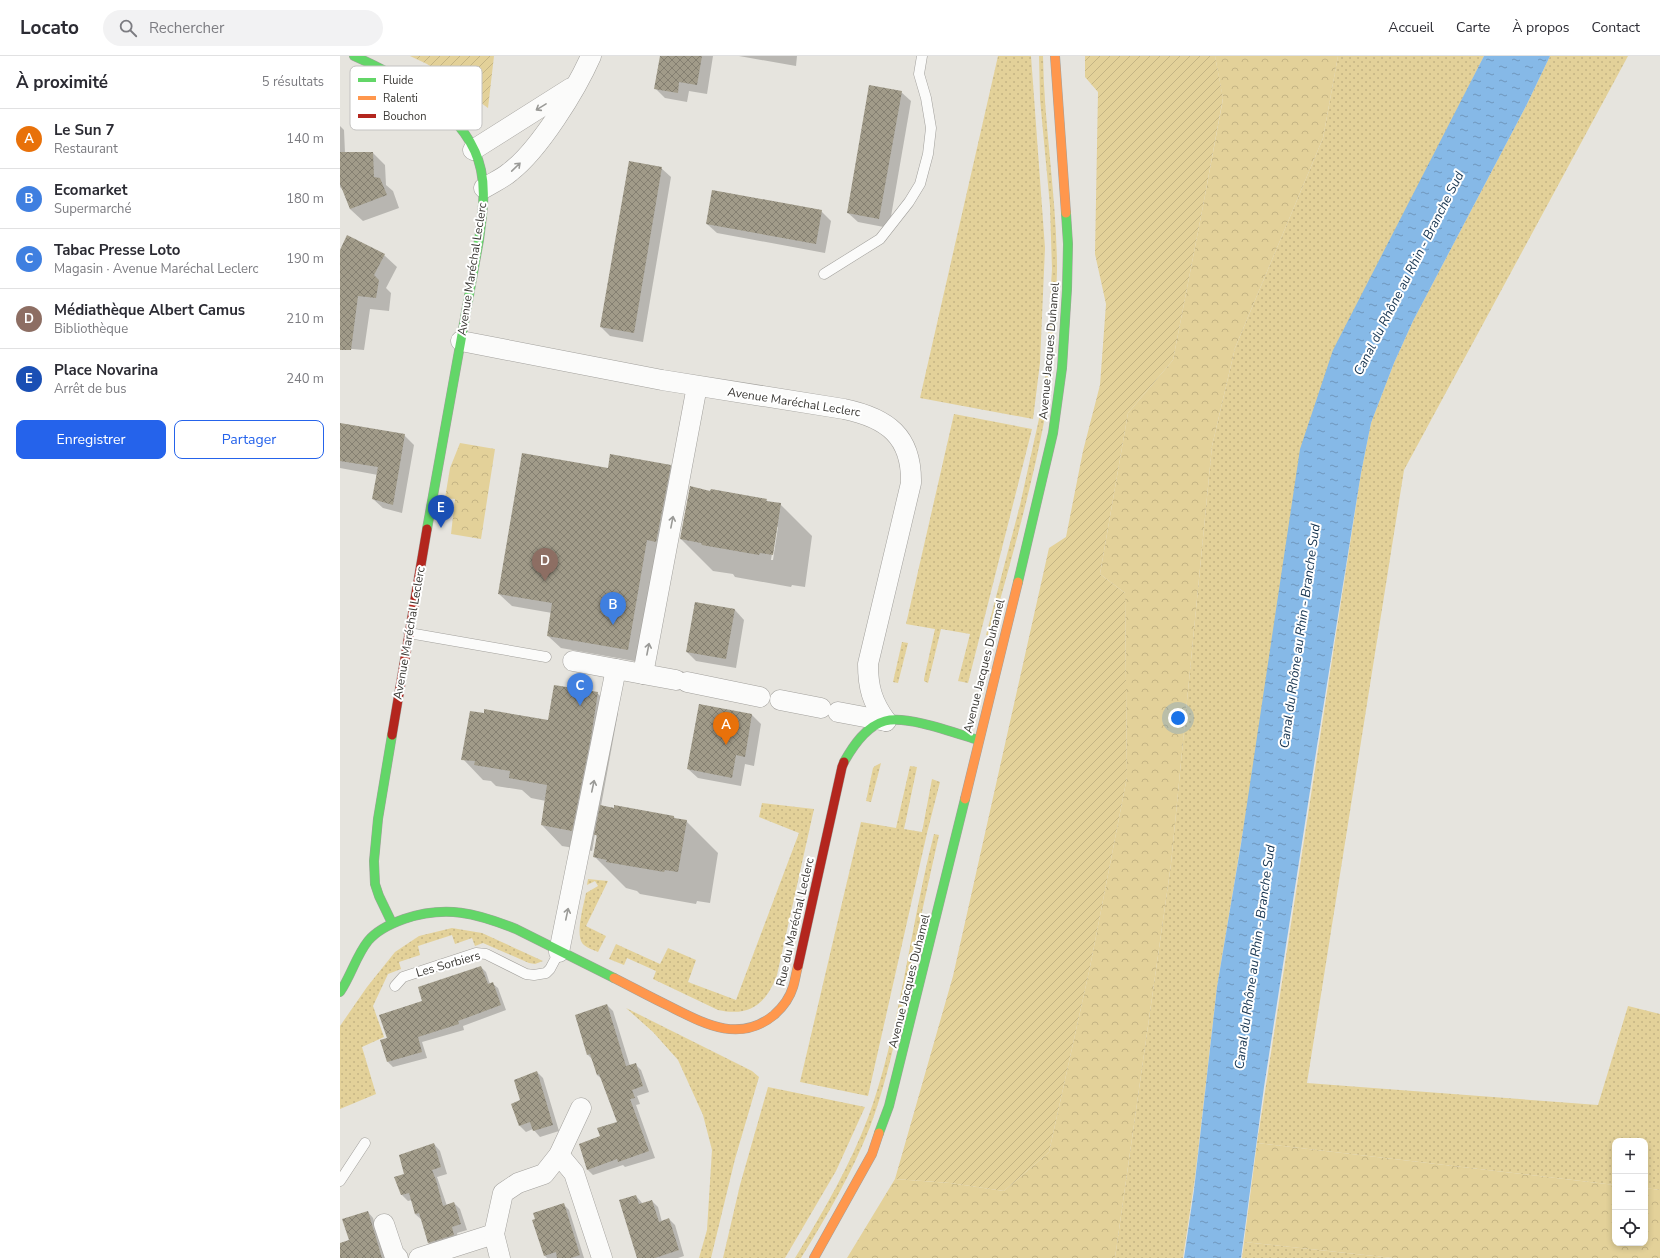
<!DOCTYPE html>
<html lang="fr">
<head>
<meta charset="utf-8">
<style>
  :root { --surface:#fff; --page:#f2f2f3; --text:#2b2b33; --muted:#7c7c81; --line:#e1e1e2; --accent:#2563eb }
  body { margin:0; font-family:"Nunito Sans",sans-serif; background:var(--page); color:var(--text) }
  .controls { position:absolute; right:12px; bottom:12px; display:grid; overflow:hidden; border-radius:8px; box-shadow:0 2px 6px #0003 }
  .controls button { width:36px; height:36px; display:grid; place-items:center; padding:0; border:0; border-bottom:1px solid var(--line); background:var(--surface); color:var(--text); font:20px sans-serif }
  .you { position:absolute; left:838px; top:662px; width:14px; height:14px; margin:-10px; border:3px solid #fff; border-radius:50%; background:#1a73e8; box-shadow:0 0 0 6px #1a73e833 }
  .badge { display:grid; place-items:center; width:26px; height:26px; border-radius:50%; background:var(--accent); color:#fff; font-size:13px; font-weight:700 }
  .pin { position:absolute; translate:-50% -33px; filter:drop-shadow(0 1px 2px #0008) }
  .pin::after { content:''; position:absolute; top:21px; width:14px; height:12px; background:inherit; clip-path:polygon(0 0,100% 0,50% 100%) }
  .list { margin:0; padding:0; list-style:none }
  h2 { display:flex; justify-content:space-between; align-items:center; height:52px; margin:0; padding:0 16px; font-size:17px }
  h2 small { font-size:13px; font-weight:400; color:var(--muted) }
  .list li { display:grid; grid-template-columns:26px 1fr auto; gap:12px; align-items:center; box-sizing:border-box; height:60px; padding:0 16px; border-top:1px solid var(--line) }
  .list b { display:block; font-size:15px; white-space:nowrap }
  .list p { margin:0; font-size:13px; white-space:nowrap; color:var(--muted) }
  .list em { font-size:13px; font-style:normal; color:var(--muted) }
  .actions { display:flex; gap:8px; padding:12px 16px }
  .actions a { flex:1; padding:9px 0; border:1px solid var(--accent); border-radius:8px; text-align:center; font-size:14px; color:var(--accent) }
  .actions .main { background:var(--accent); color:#fff }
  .icon { flex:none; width:22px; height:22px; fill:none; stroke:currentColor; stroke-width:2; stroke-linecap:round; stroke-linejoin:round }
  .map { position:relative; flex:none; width:1320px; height:1202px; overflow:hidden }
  header { display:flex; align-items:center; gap:24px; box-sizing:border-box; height:56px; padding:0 20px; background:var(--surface); border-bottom:1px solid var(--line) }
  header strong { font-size:19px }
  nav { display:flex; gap:22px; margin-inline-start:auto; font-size:14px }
  .search { width:280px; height:36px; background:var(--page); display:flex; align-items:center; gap:10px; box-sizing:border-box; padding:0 14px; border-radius:22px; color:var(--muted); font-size:15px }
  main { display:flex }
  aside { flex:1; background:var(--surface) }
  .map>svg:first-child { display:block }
  .grass { fill:url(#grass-dots) }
  .forest { fill:url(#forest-crowns) }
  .garden { fill:url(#garden-furrows) }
  .water { fill:url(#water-ripples) }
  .shadow { fill:#0003; fill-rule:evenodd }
  .building { fill:url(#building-cross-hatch) }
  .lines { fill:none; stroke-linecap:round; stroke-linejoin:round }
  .lane-casing { stroke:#a2a09c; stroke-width:11 }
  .street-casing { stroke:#a2a09c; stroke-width:21 }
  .fast-casing { stroke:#a2a09c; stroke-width:10 }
  .slow-casing { stroke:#a2a09c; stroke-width:10 }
  .jam-casing { stroke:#a2a09c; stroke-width:10 }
  .lane { stroke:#fbfbfa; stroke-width:10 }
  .street { stroke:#fbfbfa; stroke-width:20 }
  .fast { stroke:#63d668; stroke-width:9 }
  .slow { stroke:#ff974d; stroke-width:9 }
  .jam { stroke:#b3261e; stroke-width:9 }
  .oneway { stroke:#9a9a97 }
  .labels { text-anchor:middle; stroke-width:4; stroke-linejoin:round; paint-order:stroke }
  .street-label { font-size:12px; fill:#3a3834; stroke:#fff }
  .water-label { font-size:13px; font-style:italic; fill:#15334f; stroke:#fff }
  .key { fill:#fff; stroke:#c4c3c2; stroke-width:1 }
  .key-label { font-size:11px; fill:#3a3834 }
</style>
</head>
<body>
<header>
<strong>Locato</strong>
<div class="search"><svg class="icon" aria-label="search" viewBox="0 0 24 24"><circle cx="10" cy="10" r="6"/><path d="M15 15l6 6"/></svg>Rechercher</div>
<nav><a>Accueil</a><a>Carte</a><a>À propos</a><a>Contact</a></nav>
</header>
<main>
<aside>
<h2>À proximité<small>5 résultats</small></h2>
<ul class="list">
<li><span class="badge" style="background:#e8710a">A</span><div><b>Le Sun 7</b><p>Restaurant</p></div><em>140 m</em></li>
<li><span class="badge" style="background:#3f7fe0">B</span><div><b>Ecomarket</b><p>Supermarché</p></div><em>180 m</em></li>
<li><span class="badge" style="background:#3f7fe0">C</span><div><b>Tabac Presse Loto</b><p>Magasin · Avenue Maréchal Leclerc</p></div><em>190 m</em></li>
<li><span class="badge" style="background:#8d6e63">D</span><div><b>Médiathèque Albert Camus</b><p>Bibliothèque</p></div><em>210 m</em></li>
<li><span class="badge" style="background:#1a4fb4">E</span><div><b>Place Novarina</b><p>Arrêt de bus</p></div><em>240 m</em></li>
</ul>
<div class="actions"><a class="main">Enregistrer</a><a>Partager</a></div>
</aside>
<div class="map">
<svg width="1320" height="1202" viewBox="0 0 1320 1202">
  <defs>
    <pattern id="grass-dots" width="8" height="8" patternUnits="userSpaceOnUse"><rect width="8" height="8" fill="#e3d199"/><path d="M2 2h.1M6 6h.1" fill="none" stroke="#c4b484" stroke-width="1.8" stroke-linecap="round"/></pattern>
    <pattern id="forest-crowns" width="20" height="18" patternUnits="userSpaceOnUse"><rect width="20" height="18" fill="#e3d199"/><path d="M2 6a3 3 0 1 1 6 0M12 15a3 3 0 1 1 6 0" fill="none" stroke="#c4b484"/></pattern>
    <pattern id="garden-furrows" width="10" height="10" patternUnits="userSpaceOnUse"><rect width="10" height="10" fill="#e3d199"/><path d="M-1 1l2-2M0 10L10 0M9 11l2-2" fill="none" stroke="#c4b484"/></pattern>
    <pattern id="water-ripples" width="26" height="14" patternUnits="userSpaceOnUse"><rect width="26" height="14" fill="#86b9e7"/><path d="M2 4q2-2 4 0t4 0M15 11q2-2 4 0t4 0" fill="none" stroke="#6f97bc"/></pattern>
    <pattern id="building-cross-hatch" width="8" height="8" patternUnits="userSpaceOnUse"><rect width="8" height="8" fill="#a19b89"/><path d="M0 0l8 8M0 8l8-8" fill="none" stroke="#847f71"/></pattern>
  </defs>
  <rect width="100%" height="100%" fill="#e6e4de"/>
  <g class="grass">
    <path d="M658,0H691L705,192L700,307L693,363L580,342Z"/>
    <path d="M699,0H703C704,71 717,142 717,214C717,228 715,242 714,256C713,291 711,326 705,361C691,435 670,508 650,580L646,579L680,449L704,340L712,213L710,150L700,43Z"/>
    <path d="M998,0H1144L1111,66L903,775L877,931L855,1122L843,1202H775L831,808L872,390L895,292L983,82Z"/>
    <path d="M1210,0H1288L1064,414L967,1027L1258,1049L1288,950L1320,958V1134L1305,1132V1085H1275V1129L917,1087L1021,417L1031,367L1054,307L1073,265L1187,48Z"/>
    <path d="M614,358L692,373L628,627L618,625L630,578L601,573L588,627L584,625V623L595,573L566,568Z"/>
    <path d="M562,586L568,587L558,627L553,626Z"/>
    <path d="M541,707L531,746L526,745L533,712L535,710Z"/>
    <path d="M570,710L577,711L564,773L582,776L592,723L600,726L587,777L528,1040L460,1026L521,766L556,772Z"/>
    <path d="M422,747L474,753L437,919C426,948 410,961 378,954L313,923L316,915L287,902L284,909L269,903L276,888L320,908L328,892L356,904L348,926L396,944L459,777L419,761Z"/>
    <path d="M594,778L599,779C589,824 579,868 570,913C559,966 549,1020 530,1071C512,1117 487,1160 461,1202H455C483,1156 510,1110 529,1059C561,969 570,871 594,778Z"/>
    <path d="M248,823L268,825L246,870L266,880L258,896C254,894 247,892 244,889C234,881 244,848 246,837L258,830L255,825L247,829Z"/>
    <path d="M112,872L142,877L203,905L195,908L189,907L143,887L135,890L132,882L115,888L112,879L78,890L80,899L59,906L61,913L48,918L33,950L44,981L22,991L36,1038L0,1053V970L27,931L55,896L79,880Z"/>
    <path d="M286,952L412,1015L419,1021L395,1103L371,1202H359L367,1174L372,1094L363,1059L338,1004L313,976Z"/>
    <path d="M428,1031L525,1051L496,1115L445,1202H383L400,1129Z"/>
    <path d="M904,1186L1053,1202H902Z"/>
  </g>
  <g class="forest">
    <path d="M875,0H998L983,82L895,292L872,390L831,808L775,1202H507L555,1123L610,1127L664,1135L709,1096L750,911L787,721L785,537L760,518L788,357L833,304L863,150L883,43Z"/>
    <path d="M120,387L155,393L141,483L111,478L115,443L105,442L110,412Z"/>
    <path d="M917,1087L1275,1129V1187H1305V1132L1320,1134V1202H1053L904,1186Z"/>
  </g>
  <g class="garden">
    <path d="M70,0H154L148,52L87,8Z"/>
    <path d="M745,0H875L883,42L863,150L833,304L788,357L760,518L785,537L787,721L750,911L709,1096L664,1135L610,1127L555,1123L613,920L709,492L726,481L743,395L760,329L766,248L755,198L758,36L745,21Z"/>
  </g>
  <path class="water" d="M1144,0H1210L1187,48L1073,265L1054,307L1031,367L1021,417L977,690L924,1031L901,1202H844L854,1134L877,931L901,788L960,393L993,294Z"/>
  <g class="shadow">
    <path d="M321,0H373L367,38L349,35L347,46L325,42L315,32Z"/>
    <path d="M399,0H457L456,10Z"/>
    <path d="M561,36L571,45L549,172L518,166L508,157Z"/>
    <path d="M0,70L4,74L5,97H33L45,109L46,129L53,135L59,152L23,165L10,153L3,134L0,131Z"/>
    <path d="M321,112L331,121L303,286L270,280L261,271Z"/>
    <path d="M481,155L491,165L485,197L377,177L367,168Z"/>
    <path d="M0,196L44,199L57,211L46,232L51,237L49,255L30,253L24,294L0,292Z"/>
    <path d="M0,368L64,379L74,389L62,457L43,452L33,443L38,419L0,412Z"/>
    <path d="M330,410L343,422L300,606L221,592L208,580L212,557L172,550L159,538L269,413Z"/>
    <path d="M371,436L426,444L429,446L440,448L472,480L465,531L452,529L451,531L395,521L393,518L373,515L341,483ZM436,471H438L433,504H431Z"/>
    <path d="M355,547L395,554L404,564L396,612L356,605L347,596Z"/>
    <path d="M257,637L278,657L261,750L334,761L337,764L346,765L378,797L370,847L357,845L356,848L300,838L297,835L286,832L254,800L257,781L255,778L252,795L222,790L202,769L206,745L191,742L182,734L156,730L151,725L143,724L123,703L209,665Z"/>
    <path d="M360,649L412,659L421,668L414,710L405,708L401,730L358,722L348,713Z"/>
    <path d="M141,911L146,916L150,928L152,927L158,932L166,954L123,970L124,974L82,986L87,1002L53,1011L48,1006V983Z"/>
    <path d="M267,949L273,955L290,1010L295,1008L301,1014L309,1036L297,1040L300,1048L296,1049L315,1102L285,1111L283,1109L253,1119L247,1113L261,1080L278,1067L262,1023L257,1019L253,1004L248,999L236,960Z"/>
    <path d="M197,1016L203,1022L219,1075L200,1081L193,1073L186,1076L179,1069L182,1045Z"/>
    <path d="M94,1088L100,1095L107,1118L97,1121L107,1150L114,1147L120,1153L127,1174L117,1177L119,1185L95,1193L88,1187L82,1164L75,1158L72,1144L68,1145L62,1139L56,1122L66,1119Z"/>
    <path d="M296,1140L303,1148L312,1145L318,1151L322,1166L329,1163L335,1169L344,1200L338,1202H298Z"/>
    <path d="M224,1149L229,1154L244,1202H207L205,1200L193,1165Z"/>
    <path d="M28,1156L33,1162L45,1202H0V1188L10,1185Z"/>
  </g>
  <g class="building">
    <path d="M320,0H362L357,29L339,26L338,37L314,33Z"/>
    <path d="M529,29L562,35L539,163L507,157Z"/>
    <path d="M0,96H33L34,121L40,122L47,139L10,153L0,128Z"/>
    <path d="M289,105L322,111L294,277L260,271Z"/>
    <path d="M372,134L482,154L476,188L366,168Z"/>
    <path d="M7,179L45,198L34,219L39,224L36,242L18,240L11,294H0V194Z"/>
    <path d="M0,367L65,378L53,449L32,443L38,411L0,405Z"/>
    <path d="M182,397L268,412L270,398L331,409L316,486L307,484L288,594L207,580L212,547L158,538Z"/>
    <path d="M350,430L370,435L371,433L427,443L426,445L441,447L433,499L420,497L419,499L362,489L361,487L340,483Z"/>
    <path d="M355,546L395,553L386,603L346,596Z"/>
    <path d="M214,629L258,636L251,681L232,775L201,769L207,729L169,722L170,715L134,709L135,705L121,704L130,655L144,657V653L208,664Z"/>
    <path d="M359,648L412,658L405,701L396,699L392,722L347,713Z"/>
    <path d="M260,749L274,752V749L334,760V762L347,764L338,816L325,814L324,816L266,806L267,804L253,801L257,779H254Z"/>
    <path d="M141,910L148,928L153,926L161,949L118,965L119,968L78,981L82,996L47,1006L40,984L47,982L39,959L82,945L78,931Z"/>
    <path d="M267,948L286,1010L296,1007L303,1030L292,1034L295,1042L290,1043L309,1095L278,1106L277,1103L247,1114L239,1088L260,1080L257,1072L277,1066L259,1018L257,1019L250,998L247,999L235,959Z"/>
    <path d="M197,1015L213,1069L193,1075L190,1066L179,1070L171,1048L180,1044L174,1024Z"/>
    <path d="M94,1087L101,1111L92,1114L96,1124L103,1150L114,1146L121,1168L112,1171L114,1179L88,1187L79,1157L75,1158L69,1137L61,1139L54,1121L64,1118L59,1099Z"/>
    <path d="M296,1139L299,1148L312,1144L319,1166L329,1162L339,1194L315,1202H297L279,1144Z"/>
    <path d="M224,1147L240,1199L231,1202H217L216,1196L204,1200L192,1164L195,1163L193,1157Z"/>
    <path d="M28,1155L42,1202H0V1187L9,1184L2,1163Z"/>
  </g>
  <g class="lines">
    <defs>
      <g id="lane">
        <path d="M484,218L540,183L569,146L580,128L588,98L591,72L586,42L579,18L582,0"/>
        <path d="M69,577L206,601"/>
        <path d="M55,930L63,921L136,897L146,898L186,918L194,919L206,917L210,913L219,896"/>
        <path d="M0,1125L25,1087"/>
      </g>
      <g id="street">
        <path d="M133,94L231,32"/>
        <path d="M144,132C152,127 162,123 170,116C199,94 236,34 251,0"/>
        <path d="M121,285L322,324L504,353C547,362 572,380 571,427L528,608C528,631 532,646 546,665"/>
        <path d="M233,605L276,613"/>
        <path d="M303,618L336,624"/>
        <path d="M347,626L420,641"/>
        <path d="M440,644L481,652"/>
        <path d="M498,656L546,665"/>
        <path d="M219,896L276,613L303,618L357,330"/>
        <path d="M219,1099L234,1117L262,1202"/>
        <path d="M44,1168L54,1198L58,1202"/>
        <path d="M79,1202L154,1178"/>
        <path d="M160,1202L154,1178L163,1137L178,1127L204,1118L219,1099L241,1052"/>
      </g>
      <g id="fast">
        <path d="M14,0C63,22 129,57 141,114C146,137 142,161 139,184L87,473"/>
        <path d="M678,526L713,377L722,312L727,233L728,188L726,157"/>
        <path d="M504,706C513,690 526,670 545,665C567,659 615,677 638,684"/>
        <path d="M52,867L39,840L35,828L34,805L38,763L52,679"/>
        <path d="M0,936C11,920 16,900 28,885C37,874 50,868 64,863C106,849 136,857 176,873L274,922"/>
        <path d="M539,1077L549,1050L625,743"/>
      </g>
      <g id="slow">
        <path d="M715,0L726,157"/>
        <path d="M625,743L678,526"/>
        <path d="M274,922C292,931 310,941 329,950C363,967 399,988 434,959C442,952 450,941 453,931C455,925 456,917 458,910"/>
        <path d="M474,1202L532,1098L539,1077"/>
      </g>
      <g id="jam">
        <path d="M52,679L87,473"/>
        <path d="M458,910L502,711L504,706"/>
      </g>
    </defs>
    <use href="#lane" class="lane-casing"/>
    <use href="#street" class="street-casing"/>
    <use href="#fast" class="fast-casing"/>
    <use href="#slow" class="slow-casing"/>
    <use href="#jam" class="jam-casing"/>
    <use href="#lane" class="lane"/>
    <use href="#street" class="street"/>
    <use href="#fast" class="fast"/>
    <use href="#slow" class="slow"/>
    <use href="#jam" class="jam"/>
  </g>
  <defs><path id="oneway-shaft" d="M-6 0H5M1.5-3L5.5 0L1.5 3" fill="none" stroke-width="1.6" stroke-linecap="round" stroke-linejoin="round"/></defs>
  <g class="oneway">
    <use href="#oneway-shaft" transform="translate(201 51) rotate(148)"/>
    <use href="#oneway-shaft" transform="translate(176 111) rotate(-44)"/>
    <use href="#oneway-shaft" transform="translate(332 466) rotate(-79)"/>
    <use href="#oneway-shaft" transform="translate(308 593) rotate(-79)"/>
    <use href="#oneway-shaft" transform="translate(253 730) rotate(-78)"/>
    <use href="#oneway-shaft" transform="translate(227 858) rotate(-78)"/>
  </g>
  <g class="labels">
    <g class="street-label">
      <text transform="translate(132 213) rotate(-81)" y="4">Avenue Maréchal Leclerc</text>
      <text transform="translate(709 295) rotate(-85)" y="4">Avenue Jacques Duhamel</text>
      <text transform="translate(454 346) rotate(9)" y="4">Avenue Maréchal Leclerc</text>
      <text transform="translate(69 577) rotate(-80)" y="4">Avenue Maréchal Leclerc</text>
      <text transform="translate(644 610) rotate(-76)" y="4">Avenue Jacques Duhamel</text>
      <text transform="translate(455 866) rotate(-77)" y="4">Rue du Maréchal Leclerc</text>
      <text transform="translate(108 908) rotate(-16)" y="4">Les Sorbiers</text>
      <text transform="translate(569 925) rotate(-76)" y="4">Avenue Jacques Duhamel</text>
    </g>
    <g class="water-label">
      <text transform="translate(1068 217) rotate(-63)" y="5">Canal du Rhône au Rhin - Branche Sud</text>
      <text transform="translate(959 580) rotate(-82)" y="5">Canal du Rhône au Rhin - Branche Sud</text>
      <text transform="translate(914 901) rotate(-82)" y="5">Canal du Rhône au Rhin - Branche Sud</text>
    </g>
  </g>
  <rect x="10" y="10" width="132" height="64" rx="6" class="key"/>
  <rect x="18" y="22" width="18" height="4" fill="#63d668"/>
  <rect x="18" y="40" width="18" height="4" fill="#ff974d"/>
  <rect x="18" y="58" width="18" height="4" fill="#b3261e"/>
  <g class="key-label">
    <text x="43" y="28">Fluide</text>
    <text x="43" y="46">Ralenti</text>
    <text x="43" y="64">Bouchon</text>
  </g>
</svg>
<div class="controls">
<button>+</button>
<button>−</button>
<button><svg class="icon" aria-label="locate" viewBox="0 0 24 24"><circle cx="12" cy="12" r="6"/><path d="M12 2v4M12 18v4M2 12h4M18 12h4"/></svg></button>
</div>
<div class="you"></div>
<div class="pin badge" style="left:386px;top:689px;background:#e8710a">A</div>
<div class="pin badge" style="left:273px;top:569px;background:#3f7fe0">B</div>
<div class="pin badge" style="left:240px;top:650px;background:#3f7fe0">C</div>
<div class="pin badge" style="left:205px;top:525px;background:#8d6e63">D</div>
<div class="pin badge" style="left:101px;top:472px;background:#1a4fb4">E</div>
</div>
</main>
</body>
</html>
